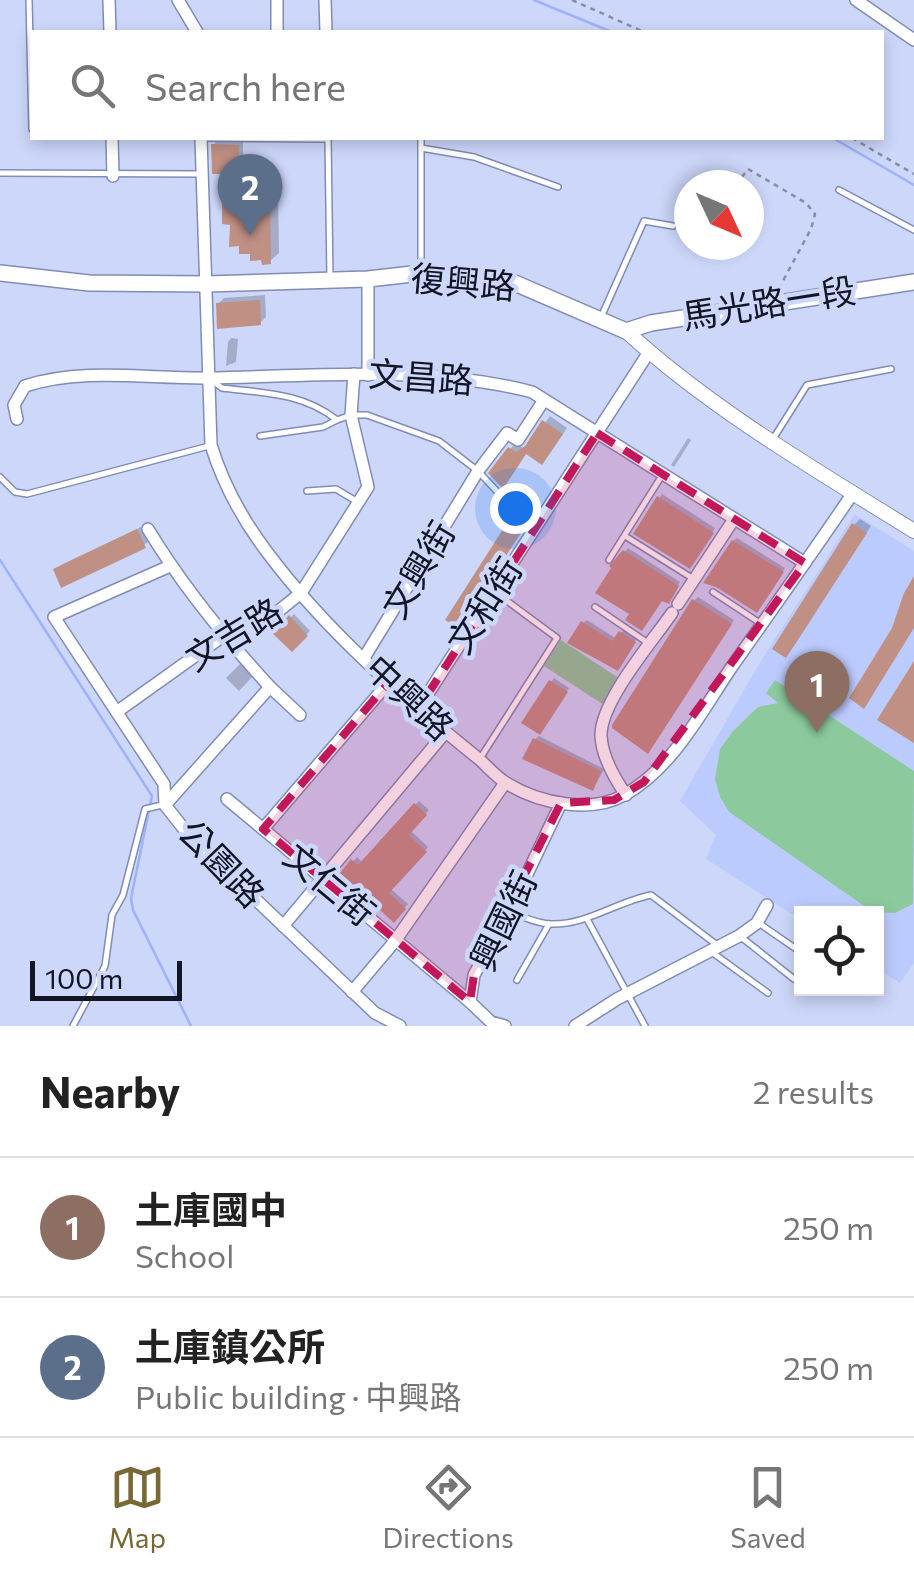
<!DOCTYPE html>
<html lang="en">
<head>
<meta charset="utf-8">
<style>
  :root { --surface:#fff; --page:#f2f2f2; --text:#222; --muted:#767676; --line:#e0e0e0; --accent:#776835 }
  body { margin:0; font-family:Commissioner,"Noto Sans TC",sans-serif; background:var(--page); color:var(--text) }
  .controls { position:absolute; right:30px; bottom:30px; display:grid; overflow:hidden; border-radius:0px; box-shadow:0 5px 15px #0003 }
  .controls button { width:90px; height:90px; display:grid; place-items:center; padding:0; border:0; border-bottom:2px solid var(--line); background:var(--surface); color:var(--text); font:50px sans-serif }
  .compass { position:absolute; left:674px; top:170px; width:90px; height:90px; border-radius:50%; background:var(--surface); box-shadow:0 5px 15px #0003; rotate:134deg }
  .scale { position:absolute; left:30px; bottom:25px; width:152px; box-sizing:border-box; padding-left:10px; border:5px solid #111524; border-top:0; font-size:28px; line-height:35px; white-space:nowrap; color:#111524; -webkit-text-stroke:8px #cdd7fa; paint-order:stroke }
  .you { position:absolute; left:515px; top:508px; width:35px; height:35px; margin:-25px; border:8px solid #fff; border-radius:50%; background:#1a73e8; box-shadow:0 0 0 15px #1a73e833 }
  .badge { display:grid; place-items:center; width:65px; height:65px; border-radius:50%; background:var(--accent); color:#fff; font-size:32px; font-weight:700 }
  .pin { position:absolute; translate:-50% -82px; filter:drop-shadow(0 2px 5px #0008) }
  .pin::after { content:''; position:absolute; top:52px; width:35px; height:30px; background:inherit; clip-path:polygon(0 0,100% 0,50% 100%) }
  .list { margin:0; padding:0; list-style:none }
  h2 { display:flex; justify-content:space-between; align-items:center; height:130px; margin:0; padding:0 40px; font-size:42px }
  h2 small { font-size:32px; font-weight:400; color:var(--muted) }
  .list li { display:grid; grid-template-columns:65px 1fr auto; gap:30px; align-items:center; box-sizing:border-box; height:140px; padding:0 40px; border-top:2px solid var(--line) }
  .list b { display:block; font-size:38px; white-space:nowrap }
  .list p { margin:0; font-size:32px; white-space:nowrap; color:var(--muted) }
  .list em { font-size:32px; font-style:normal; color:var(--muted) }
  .icon { flex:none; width:55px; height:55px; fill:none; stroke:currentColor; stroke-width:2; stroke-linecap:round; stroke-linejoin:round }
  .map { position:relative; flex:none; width:914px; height:1026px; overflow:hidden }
  .search { position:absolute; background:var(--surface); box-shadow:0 5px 15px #0003; left:30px; right:30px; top:30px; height:110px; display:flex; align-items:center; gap:25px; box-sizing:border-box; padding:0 35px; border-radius:0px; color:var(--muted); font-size:38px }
  .sheet { height:410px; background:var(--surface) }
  nav { display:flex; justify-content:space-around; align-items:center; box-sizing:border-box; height:140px; border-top:2px solid var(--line); background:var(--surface); font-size:28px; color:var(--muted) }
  nav a { display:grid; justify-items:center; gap:5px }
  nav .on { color:var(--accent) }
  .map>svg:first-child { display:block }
  .built { fill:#bccbfd }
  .green { fill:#8cca9d }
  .shadow { fill:#0003 }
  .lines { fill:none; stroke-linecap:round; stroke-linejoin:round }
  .stream { stroke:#9eb1fd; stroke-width:2.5 }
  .building { fill:#c19085 }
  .service-casing { stroke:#818cb4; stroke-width:8 }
  .minor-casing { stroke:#818cb4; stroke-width:14 }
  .tertiary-casing { stroke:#818cb4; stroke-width:16 }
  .secondary-casing { stroke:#818cb4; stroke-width:18 }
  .path { stroke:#868da9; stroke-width:2.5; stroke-dasharray:5 5; stroke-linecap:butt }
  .service { stroke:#fff; stroke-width:5 }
  .minor { stroke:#fff; stroke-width:11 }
  .tertiary { stroke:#fff; stroke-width:14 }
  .secondary { stroke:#fff; stroke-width:15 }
  .marked { fill:#c2185b; fill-opacity:0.2; stroke:#c2185b; stroke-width:8; stroke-dasharray:20 12; stroke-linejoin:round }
  .labels { text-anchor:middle; stroke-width:9; stroke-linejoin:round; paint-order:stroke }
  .street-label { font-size:35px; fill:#111524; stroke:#cdd7fa }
</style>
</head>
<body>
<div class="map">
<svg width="914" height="1026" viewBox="0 0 914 1026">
  <rect width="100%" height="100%" fill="#cdd7fa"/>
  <path class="built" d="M855,514L914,551V963L900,983L877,968L876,914H802L801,920L706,859L716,835L680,801L759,664Z"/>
  <g class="green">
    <path d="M561,640L620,679L604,705L544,666Z"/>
    <path d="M775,680L914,771L913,904L895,913L873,912L729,812L720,797L715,779L720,749L733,731L758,707L778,703L766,693Z"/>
  </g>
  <g class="shadow">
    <path d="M219,139L243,140V166L237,172L213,145Z"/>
    <path d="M278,191L279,253L270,261L252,259V252L232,223L224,202L232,194L248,192L247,197L268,198Z"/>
    <path d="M265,295L266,317L260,323L218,304L224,298Z"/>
    <path d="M231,338L238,339L236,362L226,366L228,342Z"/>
    <path d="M550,416L567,428L548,456L527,452L508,480L510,449L516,443L523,448L530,443Z"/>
    <path d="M688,438L691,440L674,467L671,465Z"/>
    <path d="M662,494L715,528L693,563L636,533Z"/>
    <path d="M860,519L871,526L792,649L854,525Z"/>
    <path d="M141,527L148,542L144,545L59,566Z"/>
    <path d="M737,538L785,568L760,607L733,541Z"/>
    <path d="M628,548L680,582L672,598H663L632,613L613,566Z"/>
    <path d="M698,597L734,620L651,747L694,601Z"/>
    <path d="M294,614L310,631L292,649L276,633Z"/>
    <path d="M587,620L617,639L624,629L637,638L621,665L583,623Z"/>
    <path d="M241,663L253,676L239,691L226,678Z"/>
    <path d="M554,678L569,688L543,728L551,682Z"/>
    <path d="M539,736L604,769L596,784L592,788L535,739Z"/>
    <path d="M419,801L429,810L411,831L428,847L391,889L408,904L394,919L343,873L357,857L363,863Z"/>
  </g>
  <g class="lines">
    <g class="stream">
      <path d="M534,0L612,32"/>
      <path d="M833,138L914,185"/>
      <path d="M0,560L152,796L131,898L133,910L191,1026"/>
    </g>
  </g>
  <g class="building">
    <path d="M211,144L239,145L238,174H212Z"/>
    <path d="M270,198L271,264L262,265L261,260L250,261V254H239V246L229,247L230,225L222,224V201L241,199L240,205H263L262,200Z"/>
    <path d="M260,300L261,325L217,329L216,303Z"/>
    <path d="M542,420L563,434L542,465L526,454L503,489L488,473L508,447L516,452L525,446Z"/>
    <path d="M657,496L714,533L690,569L633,534Z"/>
    <path d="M514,512L529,521L458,628L445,620Z"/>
    <path d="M852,523L867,533L786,658L772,649Z"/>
    <path d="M137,529L146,548L61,588L53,569Z"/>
    <path d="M732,540L784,572L757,613L716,587L703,583Z"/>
    <path d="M623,550L679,586L669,604L662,601L642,631L625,620L629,614L595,593L611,568L609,566Z"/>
    <path d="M914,576V628L864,709L849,698L892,628L904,593Z"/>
    <path d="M692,599L732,624L648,754L612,728V725Z"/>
    <path d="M289,615L308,636L292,652L272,633Z"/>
    <path d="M581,621L612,641L619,631L636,642L618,671L567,643Z"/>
    <path d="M914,661V743L877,720Z"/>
    <path d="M549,680L568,692L540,735L521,723Z"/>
    <path d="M533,738L601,771L593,791L522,759Z"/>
    <path d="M414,803L427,815L409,835L427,852L389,893L406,909L394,923L340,873L351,859L358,865Z"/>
  </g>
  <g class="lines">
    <defs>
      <g id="service">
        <path d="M29,0L32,129"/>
        <path d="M204,138L328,139"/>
        <path d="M328,138L330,279"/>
        <path d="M421,148L474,157L558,187"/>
        <path d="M0,173L202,174"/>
        <path d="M839,190L914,230"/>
        <path d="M421,270V138"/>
        <path d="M602,315L644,221L673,226"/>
        <path d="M214,382L222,388C264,393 303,393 337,420L323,427L260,436"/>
        <path d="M337,420L351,415H367L439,441L478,471L505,500L538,519"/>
        <path d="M773,439L807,385L891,369"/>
        <path d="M0,477L15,492L27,494L209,446"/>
        <path d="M307,491L336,489L356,501"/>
        <path d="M625,536L692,578"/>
        <path d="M609,560L661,477"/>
        <path d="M713,592L760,623"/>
        <path d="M595,607L648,643"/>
        <path d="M481,757L557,638L495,592"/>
        <path d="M512,913C524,917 538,924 551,924C587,925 616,902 651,895L717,945"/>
        <path d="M587,919L645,1026"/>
        <path d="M760,924L802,953"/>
        <path d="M741,937L794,979"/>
        <path d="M713,953L768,993"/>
        <path d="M517,980L549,924"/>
        <path d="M73,1026L105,966L112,915L123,895L145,809L162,805"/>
      </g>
      <g id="minor">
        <path d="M109,0L110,32"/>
        <path d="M178,0L197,32"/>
        <path d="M325,0L326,32"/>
        <path d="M856,0L914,40"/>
        <path d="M277,32V0"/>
        <path d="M112,138L113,176"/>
        <path d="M201,138L211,445C223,484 242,519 267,552C326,631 403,698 479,759C488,767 497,778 508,784C539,803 591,814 624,795C672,769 702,711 731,668C772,610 813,552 853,493"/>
        <path d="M368,279V375"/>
        <path d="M17,419L14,405L25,386C83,367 148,379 209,378C314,376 429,365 532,392L805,563"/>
        <path d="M148,529C183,587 225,638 270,687L165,805"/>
        <path d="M170,566L54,617L164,784L165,805L191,838L375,1013L400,1026"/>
        <path d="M678,604L734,519"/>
        <path d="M364,658L478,471L507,433L518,440L544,400"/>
        <path d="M389,682L263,829L470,1002"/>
        <path d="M270,687L300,715"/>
        <path d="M418,709L649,352"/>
        <path d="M118,711L223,636L261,625L301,593L368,487L351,415L354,374"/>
        <path d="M626,795C615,779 602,756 601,736C600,702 652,642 672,613"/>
        <path d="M227,799L263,829"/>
        <path d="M283,926L444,734"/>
        <path d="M352,992L395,941L505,783"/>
        <path d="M505,1026L491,1022L470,1002L474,975L509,912L561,803"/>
        <path d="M575,1026L617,999L739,936L757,923L767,905"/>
      </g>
      <path id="tertiary" d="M626,331C711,409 816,470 914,531"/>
      <path id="secondary" d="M0,273L89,283L207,284L368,279L421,273L510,281L626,331L651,323L914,282"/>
    </defs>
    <use href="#service" class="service-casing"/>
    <use href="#minor" class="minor-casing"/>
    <use href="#tertiary" class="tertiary-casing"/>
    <use href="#secondary" class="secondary-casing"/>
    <g class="path">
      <path d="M572,0L644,32"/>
      <path d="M852,138L914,174"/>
      <path d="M736,185L748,169L806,203L815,214L811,229L778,290"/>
    </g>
    <use href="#service" class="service"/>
    <use href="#minor" class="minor"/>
    <use href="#tertiary" class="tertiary"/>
    <use href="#secondary" class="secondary"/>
  </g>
  <path class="marked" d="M597,433L805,563L644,782L614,800L561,803L474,975L470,1002L263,829L389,682L418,709Z"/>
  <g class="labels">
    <g class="street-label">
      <text transform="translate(463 283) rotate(5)" y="12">復興路</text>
      <text transform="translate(769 304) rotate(-9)" y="12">馬光路一段</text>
      <text transform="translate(421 378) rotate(4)" y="12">文昌路</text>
      <text transform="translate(419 570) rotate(-59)" y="12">文興街</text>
      <text transform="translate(485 606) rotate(-57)" y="12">文和街</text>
      <text transform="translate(234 635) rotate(-31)" y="12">文吉路</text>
      <text transform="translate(409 698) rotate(43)" y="12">中興路</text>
      <text transform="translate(221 864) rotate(46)" y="12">公園路</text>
      <text transform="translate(329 885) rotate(40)" y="12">文仁街</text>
      <text transform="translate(504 921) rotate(-64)" y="12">興國街</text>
    </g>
  </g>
</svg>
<div class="controls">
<button><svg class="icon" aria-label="locate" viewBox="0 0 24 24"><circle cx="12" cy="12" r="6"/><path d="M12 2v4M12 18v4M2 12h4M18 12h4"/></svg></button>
</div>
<svg class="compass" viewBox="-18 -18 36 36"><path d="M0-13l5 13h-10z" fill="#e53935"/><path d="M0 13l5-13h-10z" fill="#767676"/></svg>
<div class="scale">100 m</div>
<div class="you"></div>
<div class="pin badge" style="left:817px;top:733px;background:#8d6e63">1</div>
<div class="pin badge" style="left:250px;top:236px;background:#5c6f8a">2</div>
<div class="search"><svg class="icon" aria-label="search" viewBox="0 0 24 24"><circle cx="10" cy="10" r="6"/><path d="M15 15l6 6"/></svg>Search here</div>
</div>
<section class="sheet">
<h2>Nearby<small>2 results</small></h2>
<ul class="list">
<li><span class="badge" style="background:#8d6e63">1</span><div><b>土庫國中</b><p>School</p></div><em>250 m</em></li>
<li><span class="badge" style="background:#5c6f8a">2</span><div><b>土庫鎮公所</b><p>Public building · 中興路</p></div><em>250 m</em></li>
</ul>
</section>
<nav>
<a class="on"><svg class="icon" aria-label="map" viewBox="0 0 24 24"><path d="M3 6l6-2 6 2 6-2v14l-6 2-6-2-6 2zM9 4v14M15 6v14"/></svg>Map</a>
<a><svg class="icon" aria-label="directions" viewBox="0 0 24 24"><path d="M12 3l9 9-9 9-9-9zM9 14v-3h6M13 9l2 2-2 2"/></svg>Directions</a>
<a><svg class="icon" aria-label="saved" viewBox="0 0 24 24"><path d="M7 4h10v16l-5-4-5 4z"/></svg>Saved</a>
</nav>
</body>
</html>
